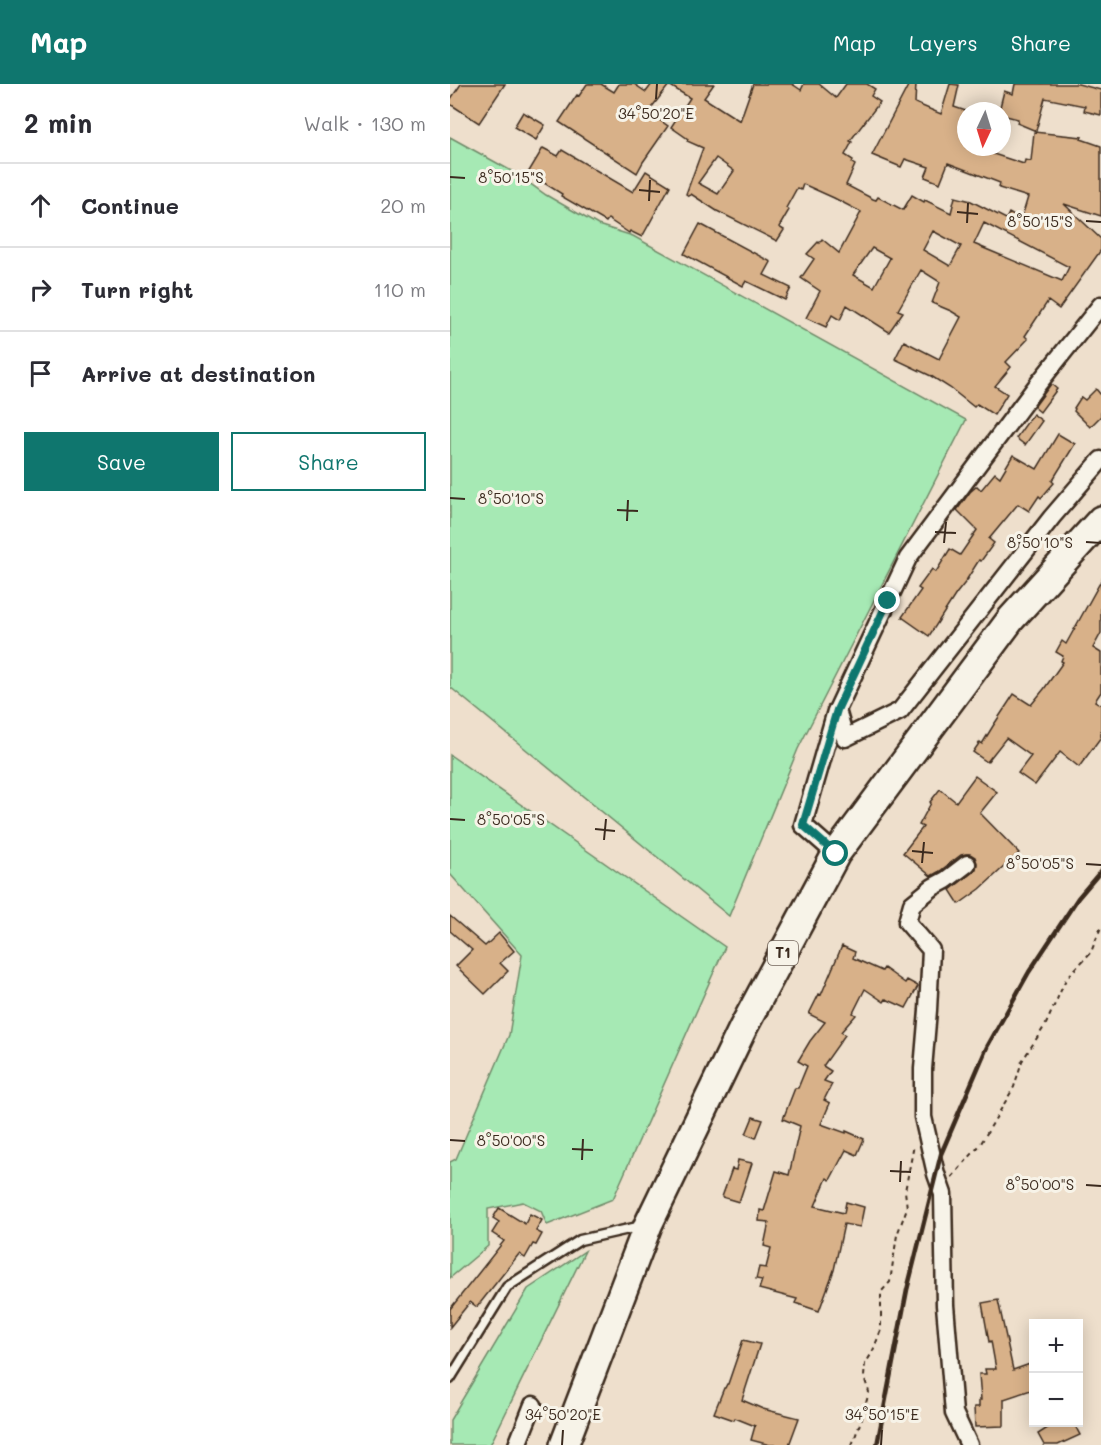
<!DOCTYPE html>
<html lang="en">
<head>
<meta charset="utf-8">
<style>
  :root { --surface:#fff; --page:#f2f2f3; --text:#2b2b33; --muted:#7c7c81; --line:#e1e1e2; --accent:#0f766e }
  body { margin:0; font-family:Mali,sans-serif; background:var(--page); color:var(--text) }
  .controls { position:absolute; right:18px; bottom:18px; display:grid; overflow:hidden; border-radius:0px; box-shadow:0 3px 15px #0003 }
  .controls button { width:54px; height:54px; display:grid; place-items:center; padding:0; border:0; border-bottom:2px solid var(--line); background:var(--surface); color:var(--text); font:30px sans-serif }
  .compass { position:absolute; left:507px; top:18px; width:54px; height:54px; border-radius:50%; background:var(--surface); box-shadow:0 3px 15px #0003; rotate:184deg }
  .stop { position:absolute; width:18px; height:18px; margin:-14px; border:4px solid #0f766e; border-radius:50%; background:#fff }
  .stop.end { background:#0f766e; border-color:#fff; box-shadow:0 2px 6px #0008 }
  .list { margin:0; padding:0; list-style:none }
  h2 { display:flex; justify-content:space-between; align-items:center; height:78px; margin:0; padding:0 24px; font-size:26px }
  h2 small { font-size:20px; font-weight:400; color:var(--muted) }
  .list li { display:grid; grid-template-columns:39px 1fr auto; gap:18px; align-items:center; box-sizing:border-box; height:84px; padding:0 24px; border-top:2px solid var(--line) }
  .list b { display:block; font-size:22px; white-space:nowrap }
  .list em { font-size:20px; font-style:normal; color:var(--muted) }
  .actions { display:flex; gap:12px; padding:18px 24px }
  .actions a { flex:1; padding:14px 0; border:2px solid var(--accent); border-radius:0px; text-align:center; font-size:21px; color:var(--accent) }
  .actions .main { background:var(--accent); color:#fff }
  .icon { flex:none; width:33px; height:33px; fill:none; stroke:currentColor; stroke-width:2; stroke-linecap:round; stroke-linejoin:round }
  .map { position:relative; flex:none; width:651px; height:1361px; overflow:hidden }
  header { display:flex; align-items:center; gap:36px; box-sizing:border-box; height:84px; padding:0 30px; background:var(--accent); color:#fff }
  header strong { font-size:28px }
  nav { display:flex; gap:33px; margin-inline-start:auto; font-size:21px }
  main { display:flex }
  aside { flex:1; background:var(--surface) }
  .map>svg:first-child { display:block }
  .green { fill:#a6e9b4; stroke:#708a69; stroke-width:1.5 }
  .building { fill:#d8b189; stroke:#3b2a1e; stroke-width:1.5; fill-rule:evenodd }
  .lines { fill:none; stroke-linecap:round; stroke-linejoin:round }
  .service-casing { stroke:#3b2a1e; stroke-width:13 }
  .minor-casing { stroke:#3b2a1e; stroke-width:21 }
  .trunk-casing { stroke:#3b2a1e; stroke-width:32 }
  .path { stroke:#3b2a1e; stroke-width:2; stroke-dasharray:4.5 4.5; stroke-linecap:butt }
  .service { stroke:#f7f3e8; stroke-width:8 }
  .minor { stroke:#f7f3e8; stroke-width:16 }
  .trunk { stroke:#f7f3e8; stroke-width:27 }
  .rail { stroke:#3b2a1e; stroke-width:4.5 }
  .route { stroke:#0f766e; stroke-width:8 }
  .ticks { fill:none; stroke:#3b2a1e; stroke-width:2 }
  .labels { text-anchor:middle; stroke-width:6; stroke-linejoin:round; paint-order:stroke }
  .shield { fill:#f7f3e8; stroke:#73665b; stroke-width:1.5 }
  .shield-label { font-size:15px; font-weight:bold; fill:#3b2a1e }
  .ticks-label { font-size:15px; text-anchor:middle; fill:#3b2a1e; stroke:#f7f3e8; stroke-width:6; stroke-linejoin:round; paint-order:stroke }
</style>
</head>
<body>
<header>
<strong>Map</strong>
<nav><a>Map</a><a>Layers</a><a>Share</a></nav>
</header>
<main>
<aside>
<h2>2 min<small>Walk · 130 m</small></h2>
<ul class="list">
<li><svg class="icon" aria-label="ahead" viewBox="0 0 24 24"><path d="M12 20V5M6 11l6-6 6 6"/></svg><div><b>Continue</b></div><em>20 m</em></li>
<li><svg class="icon" aria-label="right" viewBox="0 0 24 24"><path d="M7 20v-9h11M14 6l5 5-5 5"/></svg><div><b>Turn right</b></div><em>110 m</em></li>
<li><svg class="icon" aria-label="arrive" viewBox="0 0 24 24"><path d="M6 21V4h12l-3 4 3 4H6"/></svg><div><b>Arrive at destination</b></div></li>
</ul>
<div class="actions"><a class="main">Save</a><a>Share</a></div>
</aside>
<div class="map">
<svg width="651" height="1361" viewBox="0 0 651 1361">
  <rect width="100%" height="100%" fill="#eedfcc"/>
  <filter id="ink" filterUnits="userSpaceOnUse"><feTurbulence type="fractalNoise" baseFrequency=".0167" numOctaves="2"/><feDisplacementMap in="SourceGraphic" scale="12" xChannelSelector="R" yChannelSelector="G"/><feConvolveMatrix kernelMatrix="1 2 1 2 8 2 1 2 1" color-interpolation-filters="sRGB"/></filter>
  <g filter="url(#ink)">
    <g class="green">
      <path d="M0,53L65,89L96,111L148,141L183,152L516,336L348,665L279,832L0,603Z"/>
      <path d="M0,671L275,863L163,1115L97,1141L91,1127L73,1118L38,1125V1162L0,1194V1078L6,1075L59,951L72,871L0,790Z"/>
      <path d="M135,1167L40,1361H0V1336L78,1205Z"/>
    </g>
    <g class="building">
      <path d="M11,0H55L29,39L0,20V16Z"/>
      <path d="M137,0H151L164,8L169,0H184L196,8L202,0H264L254,14L290,37L303,0H342L351,6L354,0H369L386,14L396,0H417L425,5L421,12L430,18L400,57L402,58L395,71L403,76L402,79L405,81L396,101L423,115L426,116L428,113L453,126L462,111L474,118L475,116L501,129L505,113L521,117L556,135L559,129L571,136L578,113L549,104L550,99L498,79L490,99L475,93L479,83L455,75L451,83L422,71L459,0H466L465,19L491,30L500,0L509,1L504,23L516,27V63H522L574,80L575,76L581,77L584,48L632,53L631,55L651,62V132L614,120L651,155V166L609,225L598,217L575,252L578,255L556,278L561,283L545,302L557,310L544,331L527,320L524,323L500,304L481,292L445,275L454,257L489,275L511,233L501,227L482,219L490,198L471,186L448,226L453,228L439,248L397,221L390,236L382,231L376,243L356,234L370,207L351,194L364,175L357,170L368,158L369,159L372,155L389,169L411,128L384,114L353,100L351,106L347,104L336,124L339,126L329,143L334,146L327,157L267,127L241,110L239,112L236,110L253,64L237,57L238,55L221,43L240,14L219,1L198,28L218,42L193,78L187,89L109,38L127,11L129,12ZM266,74L284,87L268,110L248,99ZM534,139L619,183L612,197L524,160ZM483,147L511,162L500,182L473,166ZM422,164L440,174L424,203L403,191Z"/>
      <path d="M565,0H628L651,6V31L634,27L635,22L595,14L586,47L567,39L568,35L552,31V27H549L554,7L563,10Z"/>
      <path d="M73,28L95,41L86,56L64,43Z"/>
      <path d="M93,64L108,72L112,66L183,108L196,87L220,102L192,153L180,147L179,149L158,135L156,138L111,112L112,110L78,89Z"/>
      <path d="M250,140L321,178L314,191L341,204L335,216L296,197L293,202L234,170Z"/>
      <path d="M601,300L607,305L590,328L584,323Z"/>
      <path d="M646,305L651,311V332L640,343L624,327L625,325L624,324L631,313L635,316Z"/>
      <path d="M583,330L592,337L575,361L566,354Z"/>
      <path d="M608,350L625,360L602,397L604,399L591,414L589,412L579,427L568,420L539,455L544,459L531,477L529,476L517,495H518L506,510L479,552L452,533L471,506L468,504L482,485L486,488L500,465L510,471L527,446L507,426L520,408L527,402L531,406L545,389L550,393L563,371L587,385Z"/>
      <path d="M651,497V549L643,564L651,569V608L645,617L651,621V653L629,683L610,668L585,701L568,689L581,672L556,654L537,678L523,668L530,658L532,660L543,642L564,610L581,621L594,605L613,578L611,577L613,572L606,568L612,557L616,560Z"/>
      <path d="M525,692L547,708L530,729L569,769L530,805L509,820L500,806L523,788L526,785L527,779L525,773L520,770H516L511,771L490,787L481,792L453,769L473,743L469,741L481,719L480,718L490,705L506,718Z"/>
      <path d="M0,832L35,862L49,849L64,867L50,879L58,887L35,910L6,882L22,866L0,847Z"/>
      <path d="M392,862L405,868L403,874L432,887L434,884L455,899L457,896L468,902L456,924L436,915L434,918L415,905L403,929L406,931L391,948L395,951L373,982L381,987L374,997L382,1000L374,1016L380,1019L371,1040L396,1049V1047L414,1055L407,1071L396,1066L380,1096L377,1094L365,1122L394,1129L396,1118L414,1123L410,1143L394,1140L384,1186L369,1227L345,1219L347,1215L309,1205L312,1196L306,1195L309,1183L316,1184L321,1164L314,1162L319,1138L309,1137L310,1126L314,1127L326,1087L339,1091L350,1042L333,1035L345,1004H348L357,982L348,977L360,957L375,938L359,930L369,910L371,911Z"/>
      <path d="M303,1033L313,1036L306,1054L296,1050Z"/>
      <path d="M288,1076L302,1079L289,1118L272,1113L282,1085L286,1086Z"/>
      <path d="M49,1124L75,1140L80,1130L92,1136L86,1147L92,1150L86,1161L83,1160L75,1174L69,1170L27,1223L20,1218L0,1243V1225L54,1157L42,1149L49,1138L43,1134Z"/>
      <path d="M548,1216L563,1286L580,1280L584,1289V1305L554,1315V1342L525,1343L524,1323H529V1316H531L529,1290H536L535,1285H546L541,1257L539,1258L532,1219Z"/>
      <path d="M293,1256L310,1260L292,1316L313,1325L349,1334L339,1361H320L301,1356L305,1342L285,1334L284,1336L264,1329L274,1304H275L277,1300H278Z"/>
      <path d="M607,1338H623L630,1351L608,1361H594L588,1350Z"/>
    </g>
    <g class="lines">
      <defs>
        <path id="service" d="M0,1295L57,1203L130,1156L192,1142"/>
        <g id="minor">
          <path d="M651,221L588,300L458,474L387,626L395,654L450,627L602,433L651,376"/>
          <path d="M386,770L353,741L386,627"/>
          <path d="M517,780L496,796L483,803L462,820L457,838L481,866L478,926L473,985V1033L486,1090L493,1110L495,1221L504,1329L519,1361"/>
          <path d="M67,1361L83,1321"/>
        </g>
        <path id="trunk" d="M114,1361L198,1141L293,944L386,770L561,535L651,436"/>
      </defs>
      <use href="#service" class="service-casing"/>
      <use href="#minor" class="minor-casing"/>
      <use href="#trunk" class="trunk-casing"/>
      <g class="path">
        <path d="M502,1093L530,1061L564,1003L572,977L596,940L616,895L641,868L651,843"/>
        <path d="M402,1361L412,1334L419,1308L414,1293L415,1280L422,1269L431,1246V1208L440,1198L447,1151L457,1124L455,1107L464,1061"/>
      </g>
      <use href="#service" class="service"/>
      <use href="#minor" class="minor"/>
      <use href="#trunk" class="trunk"/>
      <path class="rail" d="M427,1361L457,1206L491,1070L537,963L579,888L628,814L651,787"/>
    </g>
  </g>
  <g class="lines" filter="url(#ink)">
    <path class="route" d="M386,770L353,741L387,626L438,517"/>
  </g>
  <path class="ticks" d="M206,15L207,0M0,93L15,94M189,106L210,108M199,117L200,96M507,128L528,130M636,137L651,138M517,139L518,119M0,414L15,415M167,426L188,427M177,437L178,416M485,448L506,449M636,458L651,459M494,459L496,438M0,735L15,736M145,745L165,747M154,756L156,735M462,767L483,769M472,779L474,758M636,780L651,781M0,1056L15,1057M122,1065L143,1066M132,1076L133,1055M440,1087L461,1088M450,1098L451,1077M636,1101L651,1102M112,1361L113,1346M431,1361L432,1346"/>
  <g class="labels">
    <rect class="shield" x="318" y="857" width="30" height="24" rx="4.5"/>
    <g class="shield-label">
      <text x="333" y="874">T1</text>
    </g>
  </g>
  <g class="ticks-label">
    <text x="206" y="35">34°50'20"E</text>
    <text x="61" y="99">8°50'15"S</text>
    <text x="590" y="143">8°50'15"S</text>
    <text x="61" y="420">8°50'10"S</text>
    <text x="590" y="464">8°50'10"S</text>
    <text x="61" y="741">8°50'05"S</text>
    <text x="590" y="785">8°50'05"S</text>
    <text x="61" y="1062">8°50'00"S</text>
    <text x="590" y="1106">8°50'00"S</text>
    <text x="113" y="1336">34°50'20"E</text>
    <text x="432" y="1336">34°50'15"E</text>
  </g>
</svg>
<div class="controls">
<button>+</button>
<button>−</button>
</div>
<svg class="compass" viewBox="-18 -18 36 36"><path d="M0-13l5 13h-10z" fill="#e53935"/><path d="M0 13l5-13h-10z" fill="#7c7c81"/></svg>
<div class="stop" style="left:386px;top:770px"></div>
<div class="stop end" style="left:438px;top:517px"></div>
</div>
</main>
</body>
</html>
